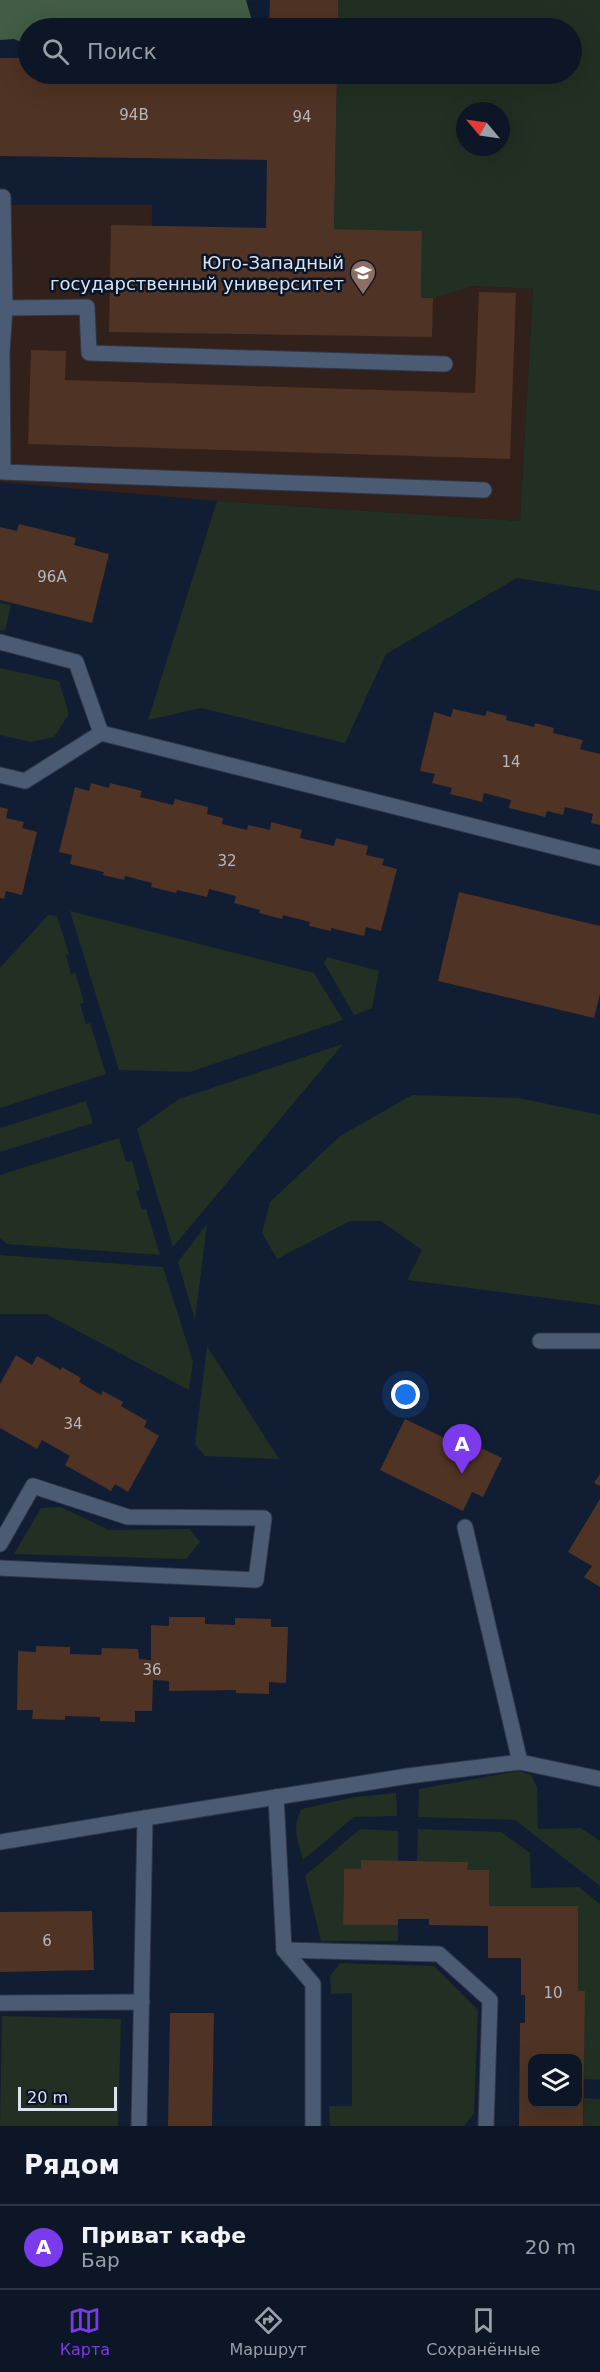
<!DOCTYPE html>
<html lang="ru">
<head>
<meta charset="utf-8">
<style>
  :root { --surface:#0d1626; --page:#1b2332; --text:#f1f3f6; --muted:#9a9fa7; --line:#2d3543; --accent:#7c3aed }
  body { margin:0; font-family:"DejaVu Sans",sans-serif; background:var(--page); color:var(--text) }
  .controls { position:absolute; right:18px; bottom:18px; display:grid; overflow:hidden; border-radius:12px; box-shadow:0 6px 24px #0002 }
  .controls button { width:54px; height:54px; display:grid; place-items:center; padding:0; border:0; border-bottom:2px solid var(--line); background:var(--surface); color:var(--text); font:30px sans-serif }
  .compass { position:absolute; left:456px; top:102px; width:54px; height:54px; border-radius:50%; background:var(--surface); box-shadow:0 6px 24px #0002; rotate:299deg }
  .scale { position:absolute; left:18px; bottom:15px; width:99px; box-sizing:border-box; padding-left:6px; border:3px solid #dae3f2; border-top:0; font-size:16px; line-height:21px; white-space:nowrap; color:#dae3f2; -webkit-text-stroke:4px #081428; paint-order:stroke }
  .you { position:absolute; left:406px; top:1395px; width:21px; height:21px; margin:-15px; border:4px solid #fff; border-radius:50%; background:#1a73e8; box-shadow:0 0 0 9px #1a73e833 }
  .badge { display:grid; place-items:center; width:39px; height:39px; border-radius:50%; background:var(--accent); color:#fff; font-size:20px; font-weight:700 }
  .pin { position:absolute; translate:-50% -50px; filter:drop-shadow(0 2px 3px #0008) }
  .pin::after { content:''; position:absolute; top:32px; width:21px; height:18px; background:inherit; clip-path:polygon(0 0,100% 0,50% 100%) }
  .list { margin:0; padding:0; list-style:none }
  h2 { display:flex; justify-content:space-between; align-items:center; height:78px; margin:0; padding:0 24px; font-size:26px }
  h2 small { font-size:20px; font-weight:400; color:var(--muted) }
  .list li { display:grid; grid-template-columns:39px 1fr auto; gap:18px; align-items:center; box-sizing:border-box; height:84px; padding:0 24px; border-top:2px solid var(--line) }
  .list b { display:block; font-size:22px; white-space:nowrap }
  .list p { margin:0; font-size:20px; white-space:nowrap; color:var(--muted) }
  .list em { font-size:20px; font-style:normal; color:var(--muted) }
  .icon { flex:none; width:33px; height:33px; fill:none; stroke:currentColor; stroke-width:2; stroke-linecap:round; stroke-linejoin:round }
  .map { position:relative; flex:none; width:600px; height:2126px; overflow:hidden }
  .search { position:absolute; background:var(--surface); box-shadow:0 6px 24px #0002; left:18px; right:18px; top:18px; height:66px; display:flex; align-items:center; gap:15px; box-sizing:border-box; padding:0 21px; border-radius:33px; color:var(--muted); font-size:22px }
  .sheet { height:162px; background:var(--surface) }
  nav { display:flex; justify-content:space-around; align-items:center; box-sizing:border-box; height:84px; border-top:2px solid var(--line); background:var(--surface); font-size:16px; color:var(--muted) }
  nav a { display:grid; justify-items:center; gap:3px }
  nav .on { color:var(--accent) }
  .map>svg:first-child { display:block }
  .industrial { fill:#32201a }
  .green { fill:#213022; fill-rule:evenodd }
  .forest { fill:#435c45 }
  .building { fill:#4f3324; fill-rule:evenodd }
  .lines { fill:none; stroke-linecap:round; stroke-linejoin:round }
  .lane-casing { stroke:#313749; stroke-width:17 }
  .lane { stroke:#4c5b74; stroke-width:15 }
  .labels { text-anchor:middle; stroke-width:5; stroke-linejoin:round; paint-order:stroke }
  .number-label { font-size:15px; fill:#b7b7be }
  .poi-label { font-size:18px; fill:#dae3f2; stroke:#081428; text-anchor:end }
</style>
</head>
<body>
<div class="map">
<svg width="600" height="2126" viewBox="0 0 600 2126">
  <rect width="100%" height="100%" fill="#111d32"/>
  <path class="industrial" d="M0,205H152L151,294L432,298L474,286L533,289L520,521L217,501L0,482Z"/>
  <g class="green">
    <path d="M338,0H600V591L517,578L386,654L345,743L201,708L148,720L217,501L520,521L533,289L474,286L433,298H421L422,231L334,229L337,74H572V28H338ZM465,111H501V147H465Z"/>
    <path d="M0,603L11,605L5,631L0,630Z"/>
    <path d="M0,668L59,681L69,714L54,737L31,742L0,735Z"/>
    <path d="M70,911L314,973L343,1020L190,1072L119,1070Z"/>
    <path d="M48,915L57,916L69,954L66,955L71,974L75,973L84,1002L80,1004L86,1024L90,1023L106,1074L0,1108V968Z"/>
    <path d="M327,957L379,971L372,1008L354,1015L324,963Z"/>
    <path d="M343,1044L173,1247L137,1129L179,1099Z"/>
    <path d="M412,1095L519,1098L600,1115V1305L407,1280L422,1250L381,1221H350L277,1259L262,1233L270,1202L340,1136Z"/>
    <path d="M86,1101L93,1123L0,1152V1128Z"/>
    <path d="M119,1138L126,1162L132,1161L140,1190L136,1191L142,1210L146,1209L160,1255L7,1244L0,1237V1175Z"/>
    <path d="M207,1224L195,1320L178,1262Z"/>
    <path d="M0,1255L163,1267L193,1362L189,1390L46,1314H0Z"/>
    <path d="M207,1346L279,1459L205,1456L195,1444Z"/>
    <path d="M61,1507L109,1530L190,1529L200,1542L186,1559L14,1554L41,1508Z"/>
    <path d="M519,1771L531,1775L537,1787L538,1829L581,1828L600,1841V1886L515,1820L418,1817L419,1789Z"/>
    <path d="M396,1793L397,1816L354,1817L303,1860C298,1842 291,1825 302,1809L354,1797Z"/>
    <path d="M360,1829L398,1831V1861H361V1869H344L343,1924L398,1925V1941H321L305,1876Z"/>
    <path d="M418,1829L501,1832L530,1853L531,1888L579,1887L600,1904V2080L583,2079L584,1991H578V1907L489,1906L467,1870V1862L417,1861Z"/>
    <path d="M340,1963L434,1966L478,2010L474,2113L464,2126H330L329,2106H352V1993L331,1994L330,1976Z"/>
    <path d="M2,2016L121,2019L118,2126H0Z"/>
    <path d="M584,2098L600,2099V2126H583Z"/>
  </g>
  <path class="forest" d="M0,0H246L254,28H28V45L14,39L0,40Z"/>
  <g class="building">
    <path d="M270,0H338V28H269Z"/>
    <path d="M0,58H28V74H337L334,229L422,231L421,298H433L432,337L109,332L111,225L266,228L267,160L0,156Z"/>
    <path d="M479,292L516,293L510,459L28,444L31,350L66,351L65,380L475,393Z"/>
    <path d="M19,524L76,538L74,545L109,554L92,623L0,600V527L17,531Z"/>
    <path d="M453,709L485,716L487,711L507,716L506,720L534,727L535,723L554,728L553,733L583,740L580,749L600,754V825L591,823L593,814L565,807L563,815L547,811L545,817L509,808L511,800L484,793L482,802L450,794L452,788L432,783L435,774L420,771L434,712L451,717Z"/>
    <path d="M91,783L109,788L110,783L142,791L140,797L173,805L175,799L208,807L207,814L223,818L222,824L247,830L248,825L270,830L271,822L302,830L300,838L334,846L336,838L368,846L366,855L384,859L382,865L397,869L381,931L366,927L364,936L331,928V931L309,926L310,922L283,915L282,919L259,913L260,910L234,903L236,896L209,889L207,897L177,890L176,893L151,887L152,883L125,876L124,880L103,875L104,872L70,864L72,855L59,852L75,787L89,791Z"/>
    <path d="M0,807L8,809L6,818L24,822L22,828L37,832L22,895L6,891L4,899L0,898Z"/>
    <path d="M459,892L600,926V994L594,1018L438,981Z"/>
    <path d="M16,1355L32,1365L37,1356L61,1370L62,1367L81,1378L79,1382L101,1395L103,1391L123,1402L121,1406L147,1421L144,1427L159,1436L128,1492L115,1484L111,1491L65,1465L70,1456L42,1440L37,1449L0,1428V1384Z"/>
    <path d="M405,1419L455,1443L458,1437L502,1458L483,1497L472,1492L463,1511L380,1470Z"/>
    <path d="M600,1474V1486L594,1483Z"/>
    <path d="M600,1499V1587L584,1577L592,1566L568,1552Z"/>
    <path d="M169,1617H205V1624L235,1625V1618L271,1619V1627H288L286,1683L269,1682V1694L236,1693V1690L169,1691V1681L153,1680L152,1711H135V1722L100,1721V1717L65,1716V1720L32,1719L33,1710H17L18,1651L36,1652V1646L70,1647V1654L101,1655L102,1648L138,1649L139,1659L151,1660V1625L169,1626Z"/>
    <path d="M361,1860L468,1862L467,1870H489V1906H578V1991H585L583,2126H519L520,2023H525V1995H521V1958H488V1926L429,1925V1919H398V1925H343L344,1869H361ZM532,2058H578V2104H532Z"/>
    <path d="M92,1911L94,1970L0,1972V1912Z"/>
    <path d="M170,2013H214L212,2126H168Z"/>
  </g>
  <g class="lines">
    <defs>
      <g id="lane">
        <path d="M0,197H3L5,308"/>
        <path d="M445,364L89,353L87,307L5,308L2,352L3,472L484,490"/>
        <path d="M0,642L76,662L101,733"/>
        <path d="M0,775L25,781L101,733L600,858"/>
        <path d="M540,1341H600"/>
        <path d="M465,1527L520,1762"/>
        <path d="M0,1544L33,1486L128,1517L264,1518L256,1580L0,1568"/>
        <path d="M276,1797L284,1950L313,1984V2126"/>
        <path d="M0,1842L145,1818"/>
        <path d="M284,1950L439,1954L490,2000L486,2126"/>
        <path d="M0,2003L142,2002"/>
        <path d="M139,2126L145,1818L408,1776L520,1762L600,1779"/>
      </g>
    </defs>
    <use href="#lane" class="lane-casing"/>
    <use href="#lane" class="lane"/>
  </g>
  <defs>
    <symbol id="university-pin" viewBox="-11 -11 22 30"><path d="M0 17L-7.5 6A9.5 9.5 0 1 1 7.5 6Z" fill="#8d6e63" stroke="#081428"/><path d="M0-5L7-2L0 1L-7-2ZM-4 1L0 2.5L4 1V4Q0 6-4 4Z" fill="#fff"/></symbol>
  </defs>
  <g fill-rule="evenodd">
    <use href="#university-pin" x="348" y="258" width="30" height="40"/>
  </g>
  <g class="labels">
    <g class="number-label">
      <text x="134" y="120">94В</text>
      <text x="302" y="122">94</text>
      <text x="52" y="582">96А</text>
      <text x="511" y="767">14</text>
      <text x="227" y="866">32</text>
      <text x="73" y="1429">34</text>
      <text x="152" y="1675">36</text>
      <text x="47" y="1946">6</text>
      <text x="553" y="1998">10</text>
    </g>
    <g class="poi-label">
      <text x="344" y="269">Юго-Западный<tspan x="344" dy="21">государственный университет</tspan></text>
    </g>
  </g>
</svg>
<div class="controls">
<button><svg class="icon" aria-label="layers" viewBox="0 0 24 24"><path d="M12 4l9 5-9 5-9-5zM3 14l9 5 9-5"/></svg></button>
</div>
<svg class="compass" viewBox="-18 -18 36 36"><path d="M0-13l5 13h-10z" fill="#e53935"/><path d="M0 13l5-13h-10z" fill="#9a9fa7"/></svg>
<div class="scale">20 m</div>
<div class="you"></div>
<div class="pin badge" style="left:462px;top:1474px">A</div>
<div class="search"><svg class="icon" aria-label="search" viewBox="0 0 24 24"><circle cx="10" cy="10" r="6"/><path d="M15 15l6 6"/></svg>Поиск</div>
</div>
<section class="sheet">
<h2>Рядом<small></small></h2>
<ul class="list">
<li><span class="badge">A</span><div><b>Приват кафе</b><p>Бар</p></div><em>20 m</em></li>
</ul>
</section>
<nav>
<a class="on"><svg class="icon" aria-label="map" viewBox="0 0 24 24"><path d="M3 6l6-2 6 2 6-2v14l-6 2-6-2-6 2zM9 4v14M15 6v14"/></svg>Карта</a>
<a><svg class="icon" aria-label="directions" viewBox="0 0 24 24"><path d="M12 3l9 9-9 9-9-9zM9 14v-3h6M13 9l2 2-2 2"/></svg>Маршрут</a>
<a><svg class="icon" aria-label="saved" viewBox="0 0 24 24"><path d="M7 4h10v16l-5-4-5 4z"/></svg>Сохранённые</a>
</nav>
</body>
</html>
